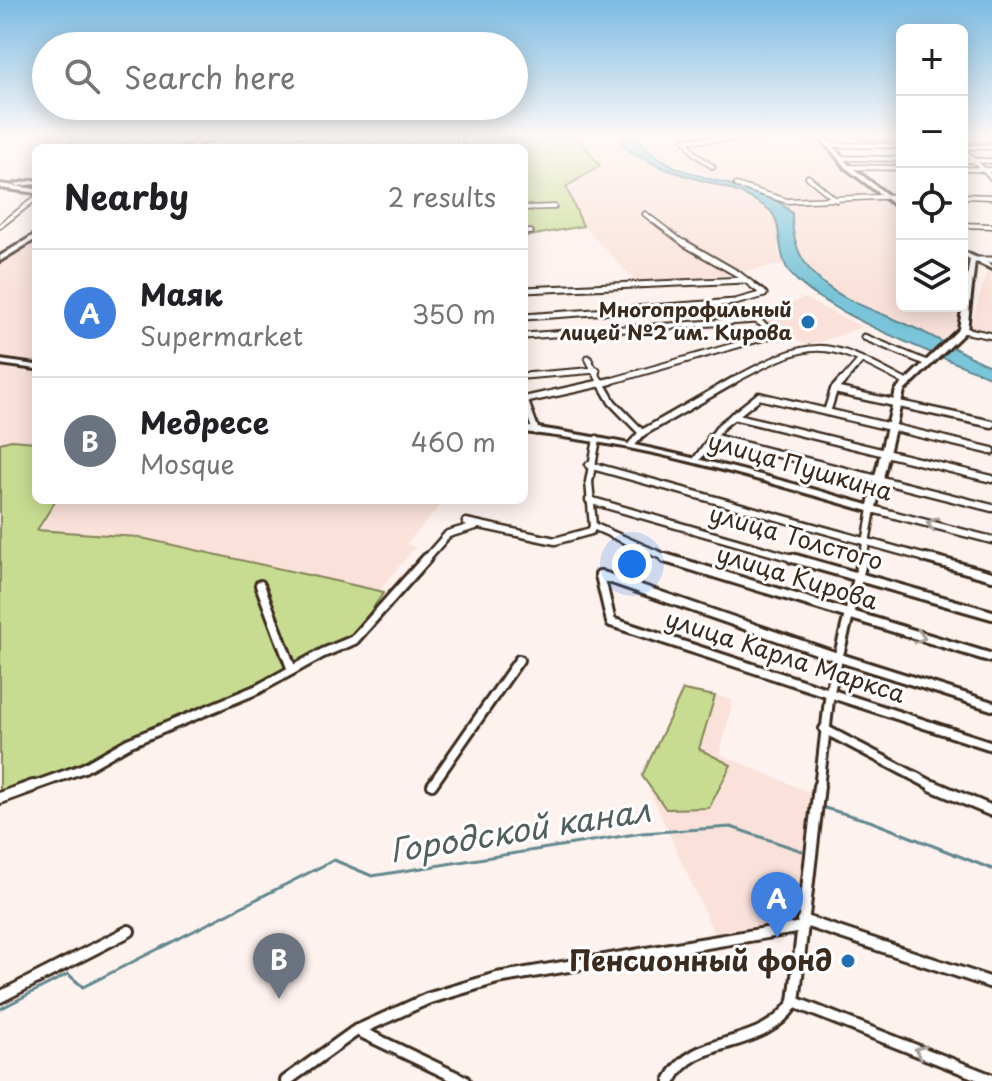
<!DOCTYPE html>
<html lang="en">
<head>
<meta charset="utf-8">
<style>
  :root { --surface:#fff; --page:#f6f6f6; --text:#202124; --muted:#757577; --line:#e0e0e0; --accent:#1f6fb2 }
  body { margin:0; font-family:"Playpen Sans",sans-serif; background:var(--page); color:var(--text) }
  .controls { position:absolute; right:24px; top:24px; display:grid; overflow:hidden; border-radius:12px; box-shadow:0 4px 20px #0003 }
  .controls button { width:72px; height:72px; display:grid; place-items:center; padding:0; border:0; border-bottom:2px solid var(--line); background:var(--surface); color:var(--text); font:40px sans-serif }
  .you { position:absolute; left:632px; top:564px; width:28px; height:28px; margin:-20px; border:6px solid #fff; border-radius:50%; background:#1a73e8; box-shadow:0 0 0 12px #1a73e833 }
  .badge { display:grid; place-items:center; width:52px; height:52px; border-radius:50%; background:var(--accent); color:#fff; font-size:26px; font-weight:700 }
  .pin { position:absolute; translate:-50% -66px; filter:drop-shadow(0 2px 4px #0008) }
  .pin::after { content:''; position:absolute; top:42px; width:28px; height:24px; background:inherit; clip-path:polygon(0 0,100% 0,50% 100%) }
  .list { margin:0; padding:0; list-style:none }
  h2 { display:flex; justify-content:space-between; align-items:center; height:104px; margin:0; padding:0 32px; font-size:34px }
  h2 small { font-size:26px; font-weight:400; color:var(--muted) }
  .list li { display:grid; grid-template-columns:52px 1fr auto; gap:24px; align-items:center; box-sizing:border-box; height:128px; padding:0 32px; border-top:2px solid var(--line) }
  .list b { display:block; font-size:30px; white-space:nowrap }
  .list p { margin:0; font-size:26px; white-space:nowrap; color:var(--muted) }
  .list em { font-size:26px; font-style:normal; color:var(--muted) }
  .icon { flex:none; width:44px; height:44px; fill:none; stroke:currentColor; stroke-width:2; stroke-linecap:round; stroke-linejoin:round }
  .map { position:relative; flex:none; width:992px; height:1081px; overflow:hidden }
  .search { position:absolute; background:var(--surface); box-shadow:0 4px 20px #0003; left:32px; top:32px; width:496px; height:88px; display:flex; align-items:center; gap:20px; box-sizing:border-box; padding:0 28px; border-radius:44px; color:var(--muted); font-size:30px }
  .panel { position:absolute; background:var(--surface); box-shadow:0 4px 20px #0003; left:32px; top:144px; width:496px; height:360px; border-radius:12px }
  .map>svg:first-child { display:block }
  .built { fill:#fae2da }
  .green { fill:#c8dc91; stroke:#828358; stroke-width:2 }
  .water { fill:#7ac5d9; stroke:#61878e; stroke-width:2 }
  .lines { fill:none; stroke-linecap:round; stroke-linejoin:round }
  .stream-far1 { stroke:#61878e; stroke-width:2 }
  .stream { stroke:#61878e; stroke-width:3 }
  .street-far4-casing { stroke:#3b2a1e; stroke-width:7 }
  .street-far3-casing { stroke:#3b2a1e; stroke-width:9 }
  .street-far2-casing { stroke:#3b2a1e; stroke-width:11 }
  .street-far1-casing { stroke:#3b2a1e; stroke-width:14 }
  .street-casing { stroke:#3b2a1e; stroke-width:16 }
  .secondary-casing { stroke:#3b2a1e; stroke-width:6 }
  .street-far4 { stroke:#fff; stroke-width:4 }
  .street-far3 { stroke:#fff; stroke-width:5 }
  .street-far2 { stroke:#fff; stroke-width:6 }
  .street-far1 { stroke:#fff; stroke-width:8 }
  .street { stroke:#fff; stroke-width:10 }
  .secondary { fill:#fff; fill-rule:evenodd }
  .oneway { stroke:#a79f9a }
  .poi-dot { fill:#1f6fb2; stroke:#fff; stroke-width:3 }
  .labels { text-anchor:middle; stroke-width:6; stroke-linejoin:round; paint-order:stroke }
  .far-poi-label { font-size:20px; font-weight:bold; fill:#3b2a1e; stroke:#fff; text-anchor:end }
  .street-label { font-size:24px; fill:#3b2a1e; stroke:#fff }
  .near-poi-label { font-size:28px; font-weight:bold; fill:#3b2a1e; stroke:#fff; text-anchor:end }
  .near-water-label { font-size:32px; font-style:italic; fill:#51605f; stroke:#fff }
</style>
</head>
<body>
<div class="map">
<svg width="992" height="1081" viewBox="0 0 992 1081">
  <rect width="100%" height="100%" fill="#fdf2ee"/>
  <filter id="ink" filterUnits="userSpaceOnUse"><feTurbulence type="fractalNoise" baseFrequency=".0125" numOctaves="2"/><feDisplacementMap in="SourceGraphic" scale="16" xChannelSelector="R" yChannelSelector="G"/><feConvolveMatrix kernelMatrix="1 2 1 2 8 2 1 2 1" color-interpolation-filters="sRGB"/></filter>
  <g filter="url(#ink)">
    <g class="built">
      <path d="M578,137H622V145L656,166L747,196L771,210L777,219L779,255L784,264L723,275L638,283L583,226L567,186L600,166Z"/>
      <path d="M639,137H821L845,166L902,209V306H962V253L970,259L959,330L939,341L839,296L807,268L797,254L792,213L776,199L664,160L650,152Z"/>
      <path d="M36,237V448H0V259Z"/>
      <path d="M987,271L992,272V331L971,327Z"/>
      <path d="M804,298L862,327L820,342L804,344L757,317Z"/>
      <path d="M53,500H424L441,505L406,544L415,547L377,594L29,536Z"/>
      <path d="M682,687L733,700L720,754L811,793L796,919L714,933L643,776Z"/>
    </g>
    <g class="green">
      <path d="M84,137H578L600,166L566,187L583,226L524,237V148H55Z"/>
      <path d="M11,440L36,442V500H56L37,530L137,537L384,592L344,650L0,797V443Z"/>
      <path d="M683,690L715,696L699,749L731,765L709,808L666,809L642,776Z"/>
    </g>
    <path class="water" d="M623,137H639C656,174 737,182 772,198C779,201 786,208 792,213C791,295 867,303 925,333C948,344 969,357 992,367V378C943,357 823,313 791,274C774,253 785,220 767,208C725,178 668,181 622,145Z"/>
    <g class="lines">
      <path class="stream-far1" d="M962,227L981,228"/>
      <g class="stream">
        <path d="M821,807L870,821L992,869"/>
        <path d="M0,1009L68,974L83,987L334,860L372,876L642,833L731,827L802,851"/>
      </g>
      <defs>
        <g id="street-far4">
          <path d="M459,137L460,148"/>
          <path d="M861,137L902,138"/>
          <path d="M685,139L695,154L713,167"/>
          <path d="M962,139H992"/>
          <path d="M686,140L822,138"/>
          <path d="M829,145L902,146"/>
          <path d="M962,147H992"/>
          <path d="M962,149L992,178"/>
          <path d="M840,158L902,159"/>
          <path d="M962,160L992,161"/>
          <path d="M848,167L902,168"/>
          <path d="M962,169L992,170"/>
          <path d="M808,177L836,200"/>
          <path d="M736,185L787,201L902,196"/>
          <path d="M962,196L992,197"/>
          <path d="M524,208L554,207"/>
          <path d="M645,214L686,245"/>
          <path d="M962,225L992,226"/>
          <path d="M0,226L36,198"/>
          <path d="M524,232H531"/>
        </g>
        <g id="street-far3">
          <path d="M684,243L738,274L764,294"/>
          <path d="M974,260H992"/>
          <path d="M524,290L745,280"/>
          <path d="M524,317L735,302L764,294"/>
          <path d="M963,330L992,336"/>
          <path d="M524,336L756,320L773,331L772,335L604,383"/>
          <path d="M864,337L927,363"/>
          <path d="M588,358L601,383"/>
          <path d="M524,376L597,370"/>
          <path d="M729,383C814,337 822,337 905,382"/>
          <path d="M841,383L861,360"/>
        </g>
        <g id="street-far2">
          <path d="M600,381L612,402L642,433"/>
          <path d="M834,390L992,424"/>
          <path d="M524,399L536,431"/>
          <path d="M524,400L611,381"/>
          <path d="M827,412L834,390L842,381"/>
          <path d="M733,416L992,479"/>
          <path d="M711,437L992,508"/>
          <path d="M632,444L642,433L733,381"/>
          <path d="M697,459L721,426L759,396L992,451"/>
          <path d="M589,465L933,560"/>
          <path d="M589,500L799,560"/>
          <path d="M466,522L555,541L591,531L593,526"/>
          <path d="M593,526L671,560"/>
          <path d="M593,526L589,482L597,439"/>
          <path d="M425,560L448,534L479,525"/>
          <path d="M863,560L872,509L992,540"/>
        </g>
        <g id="street-far1">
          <path d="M665,558L992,658"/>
          <path d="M792,558L992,615"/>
          <path d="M926,558L992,576"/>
          <path d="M600,575L611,622L992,746"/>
          <path d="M600,575L840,658L992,706"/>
          <path d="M260,585L292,670"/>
          <path d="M824,729L937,788"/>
          <path d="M432,785L519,660"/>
          <path d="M28,788L84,768L128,743L258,689L323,653L354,640L427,558"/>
          <path d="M819,788L830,691L863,558"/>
        </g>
        <g id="street">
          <path d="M933,786L992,811"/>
          <path d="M0,798L33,786"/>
          <path d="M802,920L992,983"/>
          <path d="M0,997L129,931"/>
          <path d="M794,1002L992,1080"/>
          <path d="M357,1030L464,1081"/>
          <path d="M286,1081L354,1032L427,999L497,978L802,927"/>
          <path d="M670,1081C695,1031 761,1054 794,1002L819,786"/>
        </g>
        <g id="secondary">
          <path d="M211,137H218L189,148H182Z"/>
          <path d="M820,137H825L850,166L902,206V211L846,168Z"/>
          <path d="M36,180V184L18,186L15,184Z"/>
          <path d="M0,184L36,189V193L0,188Z"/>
          <path d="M36,234V239L0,261V256Z"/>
          <path d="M962,251L992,265V269L975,261L967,330L904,391L875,511L872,512C801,492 730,470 658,454C613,444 569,437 524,432V426C641,442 755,472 868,505L896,390L959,329L970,259L962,255Z"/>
          <path d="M0,360L36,365V369L0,364Z"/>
        </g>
      </defs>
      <use href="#street-far4" class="street-far4-casing"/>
      <use href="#street-far3" class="street-far3-casing"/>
      <use href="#street-far2" class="street-far2-casing"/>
      <use href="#street-far1" class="street-far1-casing"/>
      <use href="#street" class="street-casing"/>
      <use href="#secondary" class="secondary-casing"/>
      <use href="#street-far4" class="street-far4"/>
      <use href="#street-far3" class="street-far3"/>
      <use href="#street-far2" class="street-far2"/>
      <use href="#street-far1" class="street-far1"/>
      <use href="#street" class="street"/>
      <use href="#secondary" class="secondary"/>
    </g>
    <defs><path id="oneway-chevron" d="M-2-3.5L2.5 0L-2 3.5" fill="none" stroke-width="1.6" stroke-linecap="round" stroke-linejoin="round" transform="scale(2)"/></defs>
    <g class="oneway">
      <use href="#oneway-chevron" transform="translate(932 524) rotate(-165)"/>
      <use href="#oneway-chevron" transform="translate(920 637) rotate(16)"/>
      <use href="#oneway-chevron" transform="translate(920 1051) rotate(-158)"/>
    </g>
  </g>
  <linearGradient id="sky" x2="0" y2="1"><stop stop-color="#7cbbe2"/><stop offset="0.47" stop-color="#fef9f7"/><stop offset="1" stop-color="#fef9f7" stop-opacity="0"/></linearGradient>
  <rect width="992" height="289" fill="url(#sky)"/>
  <g class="poi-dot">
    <circle cx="808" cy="322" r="8"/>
    <circle cx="848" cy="961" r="8"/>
  </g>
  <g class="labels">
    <g class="far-poi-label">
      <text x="792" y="317">Многопрофильный<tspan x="792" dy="23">лицей №2 им. Кирова</tspan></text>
    </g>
    <g class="street-label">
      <text transform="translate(800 467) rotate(16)" y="8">улица Пушкина</text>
      <text transform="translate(796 538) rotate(16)" y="8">улица Толстого</text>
      <text transform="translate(797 578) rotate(17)" y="8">улица Кирова</text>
      <text transform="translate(785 657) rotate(18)" y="8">улица Карла Маркса</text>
    </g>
    <g class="near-poi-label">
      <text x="832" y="971">Пенсионный фонд</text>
    </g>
    <g class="near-water-label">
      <text transform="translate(520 831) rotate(-9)" y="11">Городской канал</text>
    </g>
  </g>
</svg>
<div class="controls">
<button>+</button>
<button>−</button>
<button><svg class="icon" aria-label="locate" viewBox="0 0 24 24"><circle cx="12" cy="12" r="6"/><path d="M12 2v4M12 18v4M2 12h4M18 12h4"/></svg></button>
<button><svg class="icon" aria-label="layers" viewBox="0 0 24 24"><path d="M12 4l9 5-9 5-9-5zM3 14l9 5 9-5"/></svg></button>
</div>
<div class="you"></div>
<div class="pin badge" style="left:777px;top:938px;background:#3f7fe0">A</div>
<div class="pin badge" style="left:279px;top:999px;background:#6b7280">B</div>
<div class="search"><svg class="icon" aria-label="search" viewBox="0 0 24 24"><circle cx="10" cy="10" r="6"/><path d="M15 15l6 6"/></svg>Search here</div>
<section class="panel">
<h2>Nearby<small>2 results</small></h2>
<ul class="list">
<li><span class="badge" style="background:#3f7fe0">A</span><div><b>Маяк</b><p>Supermarket</p></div><em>350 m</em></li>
<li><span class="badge" style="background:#6b7280">B</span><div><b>Медресе</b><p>Mosque</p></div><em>460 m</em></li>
</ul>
</section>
</div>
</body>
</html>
